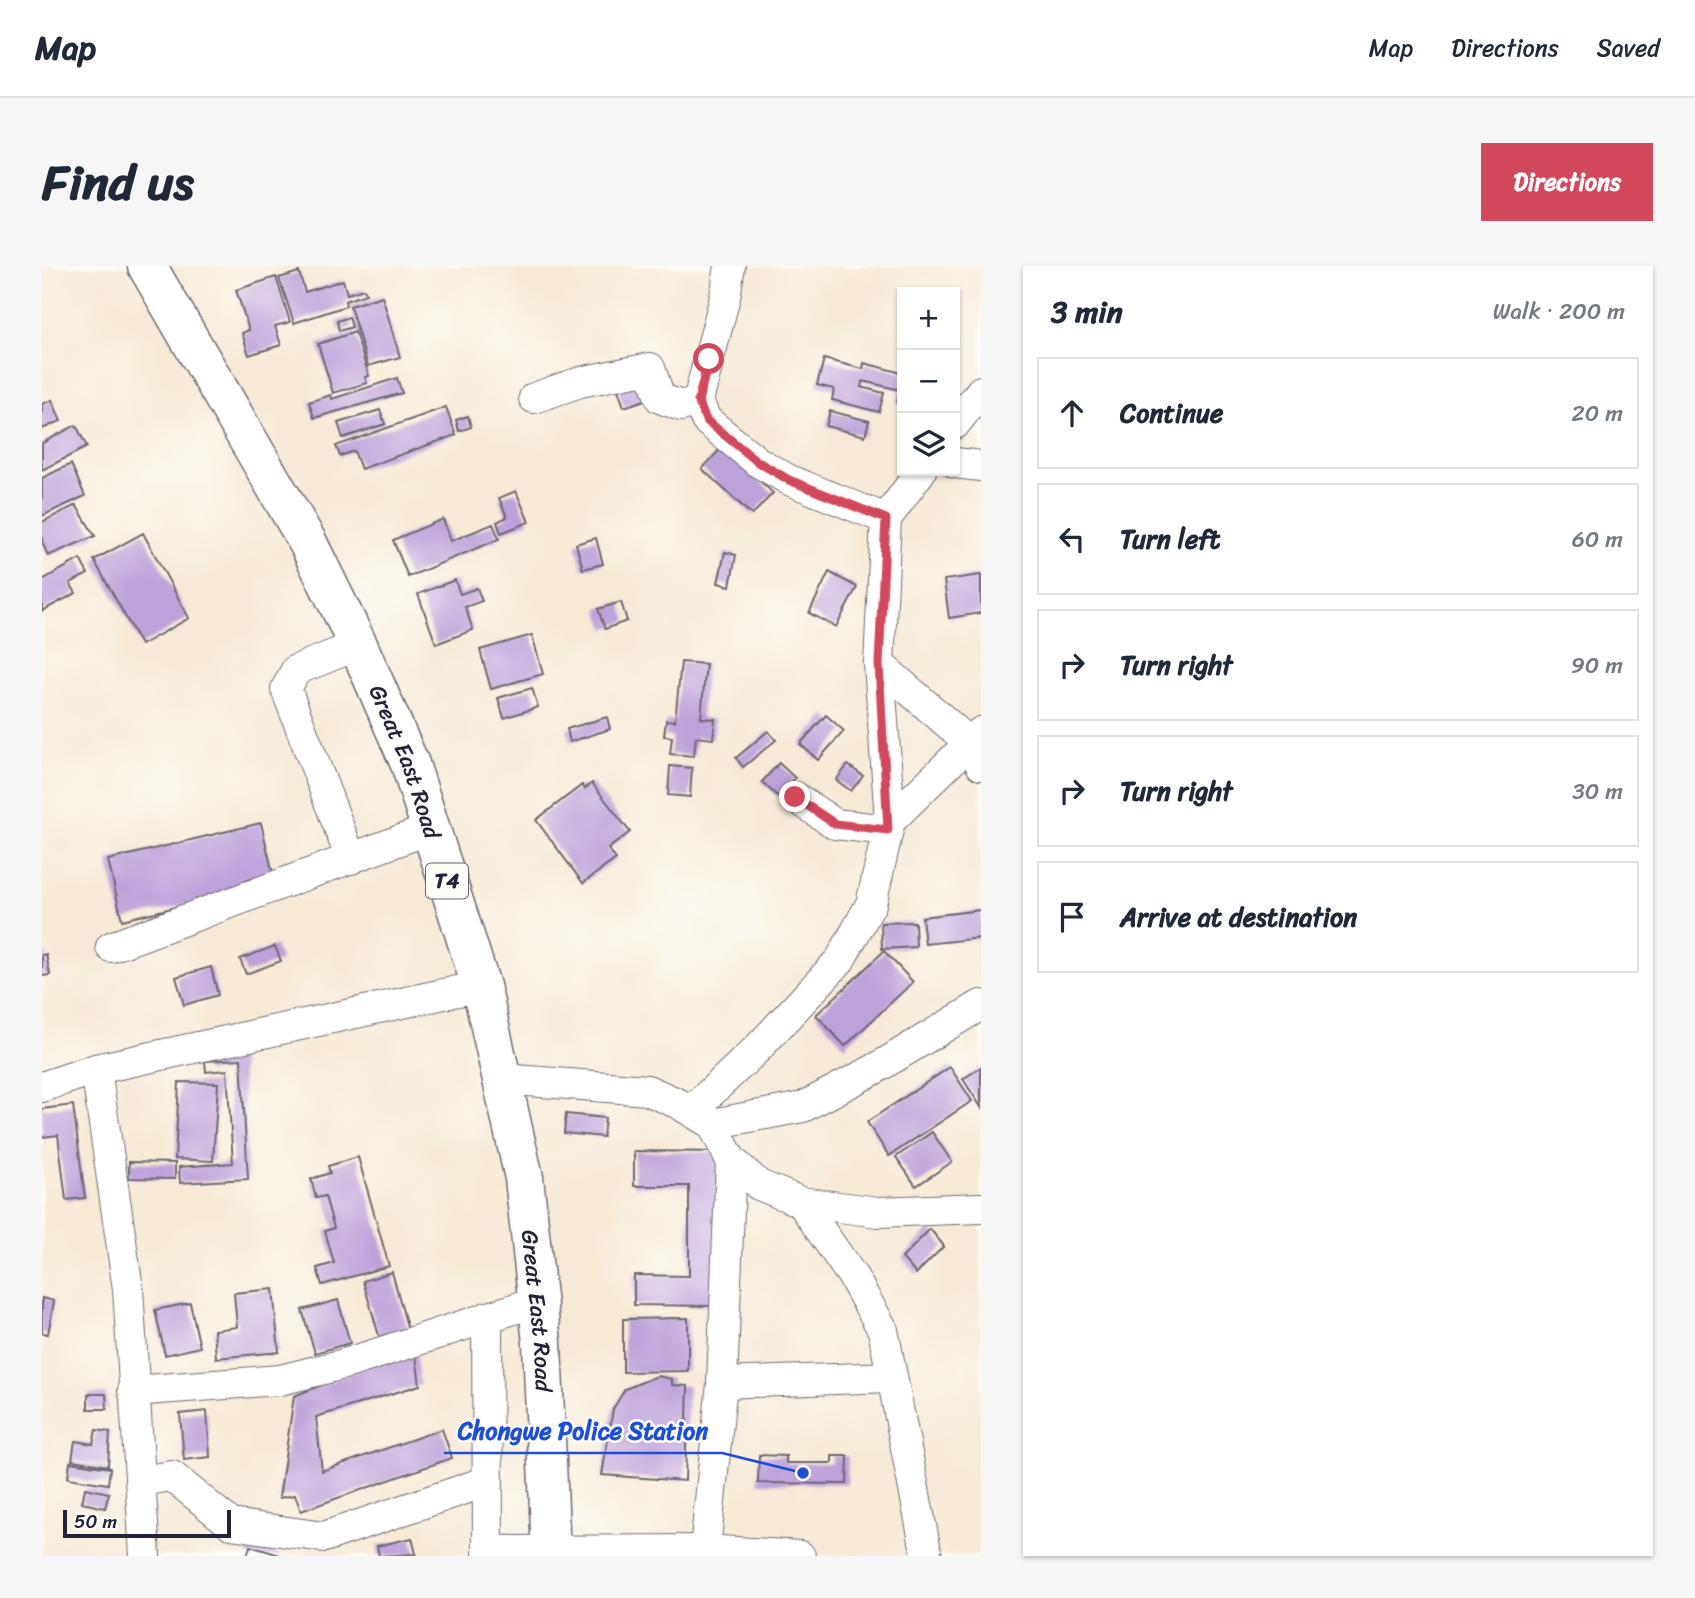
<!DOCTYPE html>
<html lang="en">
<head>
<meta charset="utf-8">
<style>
  :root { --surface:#fff; --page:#f6f6f7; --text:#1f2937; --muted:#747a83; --line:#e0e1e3; --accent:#d1495b }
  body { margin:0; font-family:Sriracha,sans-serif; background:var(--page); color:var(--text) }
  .controls { position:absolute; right:21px; top:21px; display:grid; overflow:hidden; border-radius:0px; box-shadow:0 2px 5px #0004 }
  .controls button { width:63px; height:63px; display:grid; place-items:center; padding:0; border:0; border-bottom:2px solid var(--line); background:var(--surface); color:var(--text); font:35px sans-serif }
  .scale { position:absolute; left:21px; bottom:18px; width:168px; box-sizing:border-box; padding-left:7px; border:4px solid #22223b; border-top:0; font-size:19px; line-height:24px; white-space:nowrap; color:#22223b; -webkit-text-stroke:5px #fdfcf7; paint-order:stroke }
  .stop { position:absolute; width:21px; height:21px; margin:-16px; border:5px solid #d1495b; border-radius:50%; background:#fff }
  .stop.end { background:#d1495b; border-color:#fff; box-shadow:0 2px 7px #0008 }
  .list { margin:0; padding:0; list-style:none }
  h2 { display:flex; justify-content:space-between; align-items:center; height:91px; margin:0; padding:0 28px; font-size:30px }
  h2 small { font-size:23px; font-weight:400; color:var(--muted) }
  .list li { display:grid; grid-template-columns:46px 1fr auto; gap:21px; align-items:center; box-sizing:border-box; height:112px; margin:0 14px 14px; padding:0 14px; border:2px solid var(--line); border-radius:0px }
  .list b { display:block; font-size:26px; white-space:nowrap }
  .list em { font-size:23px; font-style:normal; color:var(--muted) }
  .icon { flex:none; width:38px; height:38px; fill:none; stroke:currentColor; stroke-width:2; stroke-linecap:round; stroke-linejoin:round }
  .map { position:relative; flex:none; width:939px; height:1290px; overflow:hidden; border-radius:0px }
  header { display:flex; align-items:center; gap:42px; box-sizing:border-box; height:98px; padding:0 35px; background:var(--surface); border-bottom:2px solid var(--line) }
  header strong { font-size:33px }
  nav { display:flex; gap:38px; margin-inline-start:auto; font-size:24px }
  .intro { display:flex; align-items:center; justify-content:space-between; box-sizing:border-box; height:168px; padding:0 42px }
  h1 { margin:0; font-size:49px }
  .button { padding:18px 32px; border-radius:0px; background:var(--accent); color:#fff; font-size:24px; font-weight:700 }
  main { display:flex; gap:42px; padding:0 42px }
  aside { flex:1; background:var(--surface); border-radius:0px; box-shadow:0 2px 5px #0004 }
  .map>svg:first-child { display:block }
  .building { fill:#bda2da }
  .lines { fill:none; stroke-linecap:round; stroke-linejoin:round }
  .minor-casing { stroke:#6d6871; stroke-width:32 }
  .highway-casing { stroke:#6d6871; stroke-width:41 }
  .minor { stroke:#fff; stroke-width:30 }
  .highway { stroke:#fff; stroke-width:38 }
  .route { stroke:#d1495b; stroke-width:9 }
  .labels { text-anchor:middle; stroke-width:5; stroke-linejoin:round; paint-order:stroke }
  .shield { fill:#fdfcf7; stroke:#646373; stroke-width:2 }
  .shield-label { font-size:21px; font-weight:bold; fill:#22223b }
  .street-label { font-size:23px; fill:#22223b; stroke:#fdfcf7 }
  .leader { fill:none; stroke:#1d4ed8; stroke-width:2.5 }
  .callout-dot { fill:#1d4ed8; stroke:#fdfcf7; stroke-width:2.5 }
  .callout-label { font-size:24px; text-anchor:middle; font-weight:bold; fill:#1d4ed8; stroke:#fdfcf7; stroke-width:5; stroke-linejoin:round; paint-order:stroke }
</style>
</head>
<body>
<header>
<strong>Map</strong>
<nav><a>Map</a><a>Directions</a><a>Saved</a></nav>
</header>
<div class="intro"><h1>Find us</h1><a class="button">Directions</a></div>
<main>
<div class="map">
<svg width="939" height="1290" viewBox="0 0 939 1290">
  <rect width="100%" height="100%" fill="#fdfcf7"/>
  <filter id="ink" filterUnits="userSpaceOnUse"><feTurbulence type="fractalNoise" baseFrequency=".0143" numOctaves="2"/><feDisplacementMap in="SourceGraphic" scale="14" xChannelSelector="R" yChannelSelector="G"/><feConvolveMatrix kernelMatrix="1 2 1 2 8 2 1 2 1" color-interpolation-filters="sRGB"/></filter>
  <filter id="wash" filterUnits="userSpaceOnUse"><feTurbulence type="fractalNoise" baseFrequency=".00686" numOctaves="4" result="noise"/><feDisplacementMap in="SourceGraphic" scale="28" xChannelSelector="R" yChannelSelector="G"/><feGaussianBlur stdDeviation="1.57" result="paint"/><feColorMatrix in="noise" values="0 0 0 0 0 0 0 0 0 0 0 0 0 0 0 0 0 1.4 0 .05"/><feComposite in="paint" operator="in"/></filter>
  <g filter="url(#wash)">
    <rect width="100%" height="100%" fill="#f7ead6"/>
    <g id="blocks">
      <g class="building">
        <path d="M257,6L263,26L301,14L305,28L322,23L324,28L303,35L304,40L252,57L237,12Z"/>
        <path d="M234,11L248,56L233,60L239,79L207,89L200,67L207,64L194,24Z"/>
        <path d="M340,30L358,91L326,100L308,40Z"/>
        <path d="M307,51L310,61L297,65L295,55Z"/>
        <path d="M313,66L327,110L323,111L325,117L291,127L276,78Z"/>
        <path d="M782,93L821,103L822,97L860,107V139L855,137L858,124L821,115L819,121L842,127L837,146L790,134L792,123L775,119Z"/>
        <path d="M608,107L615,130L582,141L574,118Z"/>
        <path d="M355,112L360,127L272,152L267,136L289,129L290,133Z"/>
        <path d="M10,134L19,155L0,163V138Z"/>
        <path d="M404,141L414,169L319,203L312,185L298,190L294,180Z"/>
        <path d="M338,144L343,158L301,172L296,157Z"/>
        <path d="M788,145L827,155L823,170L784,160Z"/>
        <path d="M426,150L429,161L417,165L414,154Z"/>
        <path d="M34,159L45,181L0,204V177Z"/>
        <path d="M681,180L731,227L710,249L660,203Z"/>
        <path d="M29,198L43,230L0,250V212Z"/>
        <path d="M474,225L487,256L459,267L455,256L465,251L457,232Z"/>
        <path d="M34,239L53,270L6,290L0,275V256Z"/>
        <path d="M401,253L409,275L451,258L457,273L366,311L351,274Z"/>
        <path d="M101,267L147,352L99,379L52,294Z"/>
        <path d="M554,272L561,298L541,303L534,278Z"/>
        <path d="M683,286L694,289L688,320L676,317Z"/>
        <path d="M38,293L46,308L28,317L34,327L0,345V314Z"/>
        <path d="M787,306L815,321L794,361L767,347Z"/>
        <path d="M939,309V347L907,352L902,314Z"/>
        <path d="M413,314L418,328L435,322L440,335L423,341L431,364L394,378L376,328Z"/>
        <path d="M579,336L585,355L563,363L556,343Z"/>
        <path d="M490,369L501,408L449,423L438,384Z"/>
        <path d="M639,396L664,398L659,452L673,453L671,473L654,471L652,490L628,488L630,471L622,470L624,454L633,455Z"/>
        <path d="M490,422L496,441L462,452L456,432Z"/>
        <path d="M784,449L802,465L776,494L758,478Z"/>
        <path d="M565,451L568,463L528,476L525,463Z"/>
        <path d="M726,465L734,474L701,501L694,492Z"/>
        <path d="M737,497L753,512L736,531L720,516Z"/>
        <path d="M806,499L821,510L809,525L794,514Z"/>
        <path d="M628,500L650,502L648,531L626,529Z"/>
        <path d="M550,517L588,566L566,583L574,593L541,617L494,554L540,519L543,523Z"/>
        <path d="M219,557L233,617L80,654L66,594Z"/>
        <path d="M939,644V672L883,678L880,651Z"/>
        <path d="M873,656L874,681L840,683L839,657Z"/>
        <path d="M233,680L239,695L204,708L198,693Z"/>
        <path d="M842,685L871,716L803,780L774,749Z"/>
        <path d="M4,688L8,709L0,710V689Z"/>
        <path d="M169,701L176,729L142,739L134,711Z"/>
        <path d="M199,793L206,913L138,917L137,901L191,897L185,804L164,806L163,795Z"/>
        <path d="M908,801L930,835L847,890L825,856Z"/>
        <path d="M939,801V841L921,813Z"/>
        <path d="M137,816L176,817L171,895L133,893Z"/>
        <path d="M31,839L43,932L24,934L16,869L0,871V843Z"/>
        <path d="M524,848L563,852L561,871L522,867Z"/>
        <path d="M890,866L910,896L874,920L854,891Z"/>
        <path d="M592,885L681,886L679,1040L592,1039V1009L647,1010V920H592Z"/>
        <path d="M316,891L347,1000L280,1019L275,1002L292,997L283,965L292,962L283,930L274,932L269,913L288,907L286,900Z"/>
        <path d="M87,896L133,897V913L87,912Z"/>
        <path d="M888,963L902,980L874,1008L860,992Z"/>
        <path d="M350,1006L366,1064L338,1073L321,1015Z"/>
        <path d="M231,1023L237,1086L174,1092L172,1064L195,1061L192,1027Z"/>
        <path d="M0,1032L12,1035L6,1068L0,1067Z"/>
        <path d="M296,1034L308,1077L273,1087L260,1044Z"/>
        <path d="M148,1037L158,1081L123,1089L113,1044Z"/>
        <path d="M646,1052V1105L581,1106V1053Z"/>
        <path d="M373,1082L378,1119L274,1151L280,1205L400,1163L410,1192L259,1245L253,1229L237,1232L252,1130Z"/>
        <path d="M615,1110L630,1113V1119L646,1120L643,1215L560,1209L571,1143L583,1123Z"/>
        <path d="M46,1128H64L65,1143H46Z"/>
        <path d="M165,1145L168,1191L142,1194L138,1148Z"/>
        <path d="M54,1164L68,1166L66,1200L30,1194L33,1175L51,1178Z"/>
        <path d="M717,1189L744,1190V1197H790V1190H806L805,1218L716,1217Z"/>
        <path d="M28,1196L68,1202L66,1218L26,1212Z"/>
        <path d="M43,1222L67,1227L63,1242L40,1237Z"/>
        <path d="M370,1272L374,1288L337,1290L335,1280Z"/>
        <path d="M208,1280L238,1289V1290H205Z"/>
      </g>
    </g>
  </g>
  <g filter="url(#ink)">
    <use href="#blocks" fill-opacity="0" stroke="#6d6871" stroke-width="2"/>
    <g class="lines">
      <defs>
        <g id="minor">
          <path d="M688,0L683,31L656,135L664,154L716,196L747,214L844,253"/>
          <path d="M492,132L538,116L608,102L618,132L639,140L656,135"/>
          <path d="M913,158L939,125"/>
          <path d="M913,197L939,200"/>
          <path d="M837,398L928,477L939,499"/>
          <path d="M753,531L793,558L846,564"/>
          <path d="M848,555L939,466"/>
          <path d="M309,593L244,423L254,404L316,379"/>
          <path d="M69,681L388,563"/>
          <path d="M54,803L86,1023L103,1290"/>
          <path d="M460,813L605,824L637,838L670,858L689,894L717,919L759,936L836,946L939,942"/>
          <path d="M0,821L54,803L439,720"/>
          <path d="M649,845L716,782L798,694L829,638L848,555L837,398L844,253L879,205"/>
          <path d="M670,858L761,841L833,803L939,739"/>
          <path d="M689,894L680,1117L850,1111"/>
          <path d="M759,936L811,1011L841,1064L885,1290"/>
          <path d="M445,1051L446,1290"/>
          <path d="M91,1125L238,1114L306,1097L496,1035"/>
          <path d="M98,1215L130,1210L189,1258L282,1271L446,1215"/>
          <path d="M663,1284L680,1117"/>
          <path d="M447,1285L663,1284L758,1290"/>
        </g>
        <g id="highway">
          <path id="s1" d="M105,0L265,275L316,379L368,498L439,720L482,912L500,1077L509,1290"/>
        </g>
      </defs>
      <use href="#minor" class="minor-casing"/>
      <use href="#highway" class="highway-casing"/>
      <use href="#minor" class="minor"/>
      <use href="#highway" class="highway"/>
    </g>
  </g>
  <g class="lines" filter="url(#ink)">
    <path class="route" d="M667,93L656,135L664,154L716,196L747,214L844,253L837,398L846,564L793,558L753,531"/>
  </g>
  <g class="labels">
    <rect class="shield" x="384" y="597.5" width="42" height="35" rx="5"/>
    <g class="shield-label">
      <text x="405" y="622">T4</text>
    </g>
    <g class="street-label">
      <text dy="8" stroke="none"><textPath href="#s1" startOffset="560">Great East Road</textPath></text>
      <text dy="8" stroke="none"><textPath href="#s1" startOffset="1127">Great East Road</textPath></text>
    </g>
  </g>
  <path class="leader" d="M761 1207L680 1187H402"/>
  <circle class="callout-dot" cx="761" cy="1207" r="7"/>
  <g class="callout-label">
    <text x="541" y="1173">Chongwe Police Station</text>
  </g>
</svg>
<div class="controls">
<button>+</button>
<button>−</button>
<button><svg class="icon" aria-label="layers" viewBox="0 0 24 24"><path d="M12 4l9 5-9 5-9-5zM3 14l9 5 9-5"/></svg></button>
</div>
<div class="scale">50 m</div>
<div class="stop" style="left:667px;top:93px"></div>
<div class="stop end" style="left:753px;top:531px"></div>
</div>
<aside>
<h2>3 min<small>Walk · 200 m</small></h2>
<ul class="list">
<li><svg class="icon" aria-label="ahead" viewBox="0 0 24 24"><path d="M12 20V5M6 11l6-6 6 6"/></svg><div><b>Continue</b></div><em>20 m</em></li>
<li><svg class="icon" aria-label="left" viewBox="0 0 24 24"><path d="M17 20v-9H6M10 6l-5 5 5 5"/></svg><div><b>Turn left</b></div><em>60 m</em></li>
<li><svg class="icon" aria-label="right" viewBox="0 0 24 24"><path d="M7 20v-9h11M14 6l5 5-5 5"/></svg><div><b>Turn right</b></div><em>90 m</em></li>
<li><svg class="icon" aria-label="right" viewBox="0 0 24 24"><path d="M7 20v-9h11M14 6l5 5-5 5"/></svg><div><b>Turn right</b></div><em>30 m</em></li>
<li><svg class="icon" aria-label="arrive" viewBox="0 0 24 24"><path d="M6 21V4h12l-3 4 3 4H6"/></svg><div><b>Arrive at destination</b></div></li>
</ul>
</aside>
</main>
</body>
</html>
